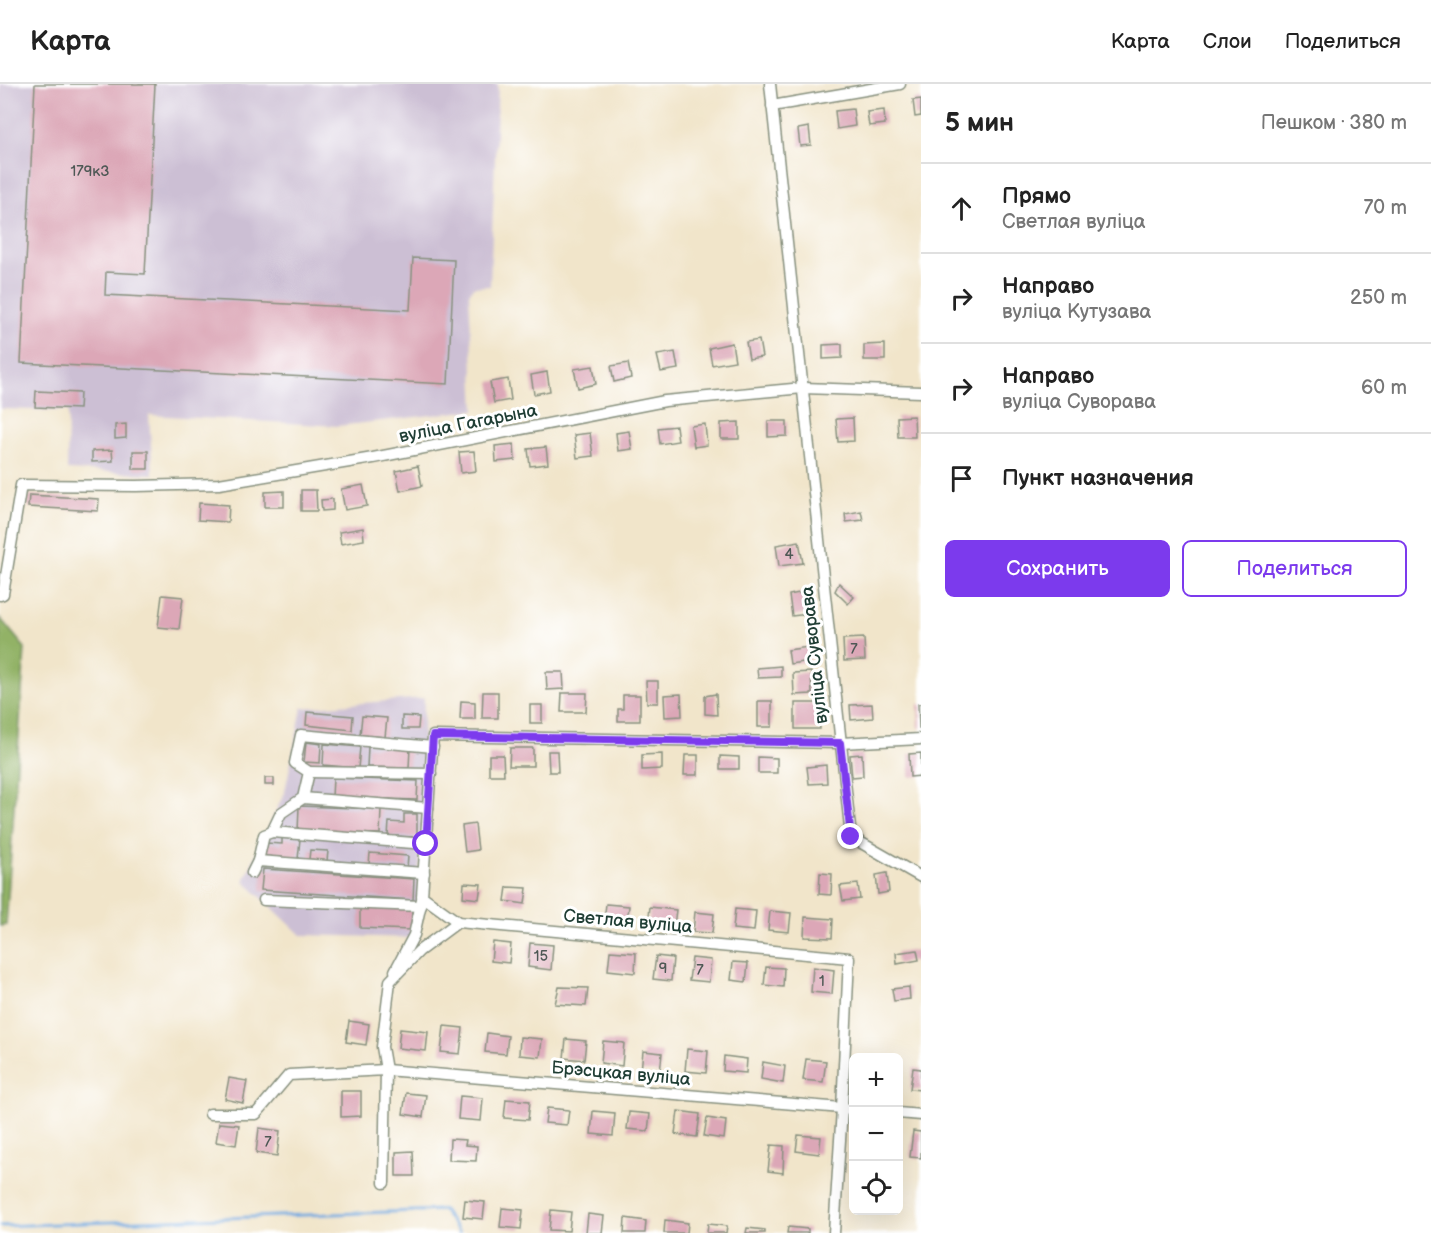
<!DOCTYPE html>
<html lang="ru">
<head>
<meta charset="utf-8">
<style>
  :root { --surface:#fff; --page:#f6f6f6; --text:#222; --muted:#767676; --line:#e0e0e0; --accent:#7c3aed }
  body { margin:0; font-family:"Balsamiq Sans",sans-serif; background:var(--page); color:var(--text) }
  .controls { position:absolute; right:18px; bottom:18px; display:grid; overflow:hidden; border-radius:9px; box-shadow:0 6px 24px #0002 }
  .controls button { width:54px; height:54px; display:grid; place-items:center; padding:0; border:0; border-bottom:2px solid var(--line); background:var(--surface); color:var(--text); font:30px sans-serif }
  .stop { position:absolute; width:18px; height:18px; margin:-14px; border:4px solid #7c3aed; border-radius:50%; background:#fff }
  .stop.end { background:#7c3aed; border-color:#fff; box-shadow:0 2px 6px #0008 }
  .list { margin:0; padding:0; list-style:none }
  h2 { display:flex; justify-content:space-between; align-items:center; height:78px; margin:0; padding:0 24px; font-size:26px }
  h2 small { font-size:20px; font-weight:400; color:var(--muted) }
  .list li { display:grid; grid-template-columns:39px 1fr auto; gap:18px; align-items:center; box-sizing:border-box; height:90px; padding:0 24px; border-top:2px solid var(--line) }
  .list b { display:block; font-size:22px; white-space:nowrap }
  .list p { margin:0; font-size:20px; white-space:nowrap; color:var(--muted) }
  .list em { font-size:20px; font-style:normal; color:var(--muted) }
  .actions { display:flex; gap:12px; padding:18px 24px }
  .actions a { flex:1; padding:14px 0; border:2px solid var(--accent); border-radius:9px; text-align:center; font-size:21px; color:var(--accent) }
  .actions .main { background:var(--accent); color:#fff }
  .icon { flex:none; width:33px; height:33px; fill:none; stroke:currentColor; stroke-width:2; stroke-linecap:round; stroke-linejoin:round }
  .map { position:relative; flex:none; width:921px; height:1149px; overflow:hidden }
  header { display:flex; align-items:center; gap:36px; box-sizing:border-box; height:84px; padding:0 30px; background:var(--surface); border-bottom:2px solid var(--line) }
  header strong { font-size:28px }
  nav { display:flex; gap:33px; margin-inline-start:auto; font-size:21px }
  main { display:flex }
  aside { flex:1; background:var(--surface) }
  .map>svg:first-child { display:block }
  .industrial { fill:#ccbfd4 }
  .forest { fill:#92b266; stroke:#58784d; stroke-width:1.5 }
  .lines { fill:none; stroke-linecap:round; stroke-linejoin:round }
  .stream { stroke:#70a9e0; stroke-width:3 }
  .building { fill:#dca7b7 }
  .minor-casing { stroke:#88917f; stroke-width:13 }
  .minor { stroke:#fff; stroke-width:10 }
  .route { stroke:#7c3aed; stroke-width:8 }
  .labels { text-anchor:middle; stroke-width:6; stroke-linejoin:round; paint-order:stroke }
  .number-label { font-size:15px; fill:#4e5855 }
  .street-label { font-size:18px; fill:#1f3d34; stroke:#fff }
</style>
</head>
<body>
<header>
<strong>Карта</strong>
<nav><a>Карта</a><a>Слои</a><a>Поделиться</a></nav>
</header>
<main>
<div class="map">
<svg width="921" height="1149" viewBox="0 0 921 1149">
  <rect width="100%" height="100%" fill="#fff"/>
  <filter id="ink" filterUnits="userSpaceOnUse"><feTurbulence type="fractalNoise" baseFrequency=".0167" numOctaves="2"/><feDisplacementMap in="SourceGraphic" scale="12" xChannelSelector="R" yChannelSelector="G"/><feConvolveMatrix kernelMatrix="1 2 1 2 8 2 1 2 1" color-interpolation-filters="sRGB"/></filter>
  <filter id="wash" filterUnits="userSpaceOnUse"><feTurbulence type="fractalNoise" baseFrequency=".008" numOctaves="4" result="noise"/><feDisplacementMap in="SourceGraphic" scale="24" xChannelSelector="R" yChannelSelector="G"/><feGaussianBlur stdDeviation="1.35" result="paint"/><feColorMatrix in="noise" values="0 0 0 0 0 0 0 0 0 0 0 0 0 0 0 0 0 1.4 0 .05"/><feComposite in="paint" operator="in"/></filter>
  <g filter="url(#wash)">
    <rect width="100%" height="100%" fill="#f1e5ca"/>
    <g class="industrial">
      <path d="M0,0H498L490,202L473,203L469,210L475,326L338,342L149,331L153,390L67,386L68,327L0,325Z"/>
      <path d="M424,614L417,854L301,851L244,797L285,707L302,624Z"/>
    </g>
    <path class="forest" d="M0,534L25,564L6,841L0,842Z"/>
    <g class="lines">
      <path class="stream" d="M0,1142L443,1126L459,1149"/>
    </g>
    <g id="blocks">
      <g class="building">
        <path d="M35,0H155L145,190L106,188L105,211L410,226L413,174L454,176L448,300L21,279Z"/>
        <path d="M921,15V32L915,33L913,16Z"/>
        <path d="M853,25L855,42L837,45L835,27Z"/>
        <path d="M884,26L885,40L869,42L867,28Z"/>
        <path d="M809,43L811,61L800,62L798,45Z"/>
        <path d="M759,256L762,273L749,275L746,258Z"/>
        <path d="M732,259L735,277L712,281L709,264Z"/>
        <path d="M842,260V274L823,275V261Z"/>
        <path d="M885,260V276H864V261Z"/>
        <path d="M675,268L678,285L661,288L657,271Z"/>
        <path d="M628,279L631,294L614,298L611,282Z"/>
        <path d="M593,282L596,300L578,304L574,285Z"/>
        <path d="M547,288L550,307L534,310L531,291Z"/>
        <path d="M508,295L511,316L494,319L490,298Z"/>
        <path d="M36,307L80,309L79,325L35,323Z"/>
        <path d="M914,332L915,353H898L897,333Z"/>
        <path d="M853,334L854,357L838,358L836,335Z"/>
        <path d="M768,337H787V352L768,353Z"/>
        <path d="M739,338V355H721V339Z"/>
        <path d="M126,340V354L115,355V341Z"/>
        <path d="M705,340L707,361L694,363L691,342Z"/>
        <path d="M676,342L678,357L660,360L658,344Z"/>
        <path d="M629,347L632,365L618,367L616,349Z"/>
        <path d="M590,349L593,372L577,374L574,351Z"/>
        <path d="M514,360L515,376L496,378L495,362Z"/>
        <path d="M546,363L548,380L530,382L528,365Z"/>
        <path d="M112,366L113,377L92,378V367Z"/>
        <rect x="133" y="367" width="15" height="18"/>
        <path d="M474,367L476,387L461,389L459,368Z"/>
        <path d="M418,382L422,402L400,407L396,387Z"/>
        <path d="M363,401L367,422L345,426L341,405Z"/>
        <path d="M301,406H316L317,427H301Z"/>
        <path d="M284,407V423H265V408Z"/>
        <path d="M29,411L99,415L98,427L28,423Z"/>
        <path d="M333,415V426L322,427L321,416Z"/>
        <path d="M199,419L229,421L228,438L198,436Z"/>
        <path d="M861,427L863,436L846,438L845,430Z"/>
        <path d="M363,444L364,456L341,460L339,448Z"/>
        <path d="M799,457L803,479L779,482L776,461Z"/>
        <path d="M839,499L854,513L848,520L835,507Z"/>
        <path d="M804,508L808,530L792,532L789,511Z"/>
        <path d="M162,511L183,513L179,545L158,543Z"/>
        <path d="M864,554L865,576L844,577L843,555Z"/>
        <path d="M808,563L810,577L790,580L788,566Z"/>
        <path d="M781,582V593L758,594L757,584Z"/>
        <path d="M546,588H563L564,605L547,606Z"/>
        <path d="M811,588L812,610L794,611L793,589Z"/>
        <path d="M646,597H658V619H647Z"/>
        <path d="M483,608H498V634H482Z"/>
        <path d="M562,609H587L586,628H561Z"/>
        <path d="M681,610L682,632L665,633L664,611Z"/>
        <path d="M716,610L717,631L705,630V612Z"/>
        <path d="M623,611H640V637H618V625H623Z"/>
        <path d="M461,617L475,618V635H460Z"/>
        <rect x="758" y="617" width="14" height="26"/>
        <path d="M795,619H819L820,645H795Z"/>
        <path d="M872,620L873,634L851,636L850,621Z"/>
        <path d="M918,620H921V644H919Z"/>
        <rect x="530" y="621" width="12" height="18"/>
        <path d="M307,628L353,632L352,646L306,641Z"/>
        <path d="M362,632L387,634L385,653L360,651Z"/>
        <path d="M402,632L419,633L418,645H402Z"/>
        <path d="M306,658L321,660L320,679L304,678Z"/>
        <path d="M324,660L360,663L358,684L323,681Z"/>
        <path d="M368,663L410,664L409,684L367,683Z"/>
        <path d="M510,664H533V682H509Z"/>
        <path d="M548,667H557L558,688H549Z"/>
        <path d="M921,669V692L910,693L909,670Z"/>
        <path d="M662,670V685L642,686V671Z"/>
        <path d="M862,670L863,692L852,693L850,671Z"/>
        <path d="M489,671H503L504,691H489Z"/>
        <path d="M685,671H698V691H684Z"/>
        <path d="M720,672L739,673V685H720Z"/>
        <path d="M758,673L777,674V689H758Z"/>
        <path d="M826,681L827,699L809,700L807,683Z"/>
        <rect x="265" y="694" width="9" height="7"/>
        <path d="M333,694L418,697L417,716L332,713Z"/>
        <path d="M299,722L381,725L380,750L298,748Z"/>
        <path d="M404,730H417V753L388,752L389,738L404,739Z"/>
        <path d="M475,740L478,766L465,768L462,742Z"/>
        <path d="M282,754L300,755L298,775L265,772L266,759L282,760Z"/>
        <path d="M310,766L328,767L327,777L309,775Z"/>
        <path d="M370,769L408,772L407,784L369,781Z"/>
        <path d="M263,785L414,795L413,816L261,806Z"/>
        <path d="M820,789L832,790L831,811L819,810Z"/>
        <path d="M887,789L889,808L878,810L876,791Z"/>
        <path d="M464,799L481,800L479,815L463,813Z"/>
        <path d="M858,800L860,815L843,817L840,802Z"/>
        <path d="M507,803L527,804L525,820L505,817Z"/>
        <path d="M606,820L629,822L627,840L604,837Z"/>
        <path d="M360,823L412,825L411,846L360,844Z"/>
        <path d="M650,823L676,826L674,842L648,840Z"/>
        <path d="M735,825L756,827L754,847L733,845Z"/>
        <path d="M770,827L791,829L789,848L768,846Z"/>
        <path d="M695,828L714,830L712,849L693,848Z"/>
        <path d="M805,833L833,835L832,854L804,853Z"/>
        <path d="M493,858L511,860L509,879L491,877Z"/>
        <path d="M530,859L553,861L551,886L528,883Z"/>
        <path d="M917,866L919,876L897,880L896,869Z"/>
        <path d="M610,867L636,869L635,889L608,886Z"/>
        <path d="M656,872L673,874L671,897L653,895Z"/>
        <path d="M692,874L711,876L709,898L689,896Z"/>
        <path d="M733,878L748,879L746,898L731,896Z"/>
        <path d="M766,883L784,884L783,903L764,901Z"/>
        <path d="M813,883L834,886L832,910L811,908Z"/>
        <path d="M559,903L588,904L586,922L555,920Z"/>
        <path d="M909,903L910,915L894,917L892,905Z"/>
        <path d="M349,937L369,940L366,961L346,958Z"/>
        <path d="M444,942L463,944L460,970L441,968Z"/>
        <path d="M400,945L428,948L426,967L398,964Z"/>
        <path d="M487,949L508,952L506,970L485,968Z"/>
        <path d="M520,953L542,955L540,973L519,971Z"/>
        <path d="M566,955L586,957L584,976L564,974Z"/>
        <path d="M603,957L624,959L622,982L601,979Z"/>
        <path d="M687,965L708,967L706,989L685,987Z"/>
        <path d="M643,967L662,969L660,989L641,987Z"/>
        <path d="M724,972L747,975L746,989L723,987Z"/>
        <path d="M806,975L826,977L823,998L803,996Z"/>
        <path d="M763,978L785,982L783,999L761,995Z"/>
        <path d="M913,984L921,985V1006L910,1005Z"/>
        <path d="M229,994L247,997L243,1019L225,1015Z"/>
        <path d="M341,1007H361V1032L341,1033Z"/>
        <path d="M406,1009L426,1011L423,1033L403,1030Z"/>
        <path d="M460,1012L483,1014L481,1037L458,1035Z"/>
        <path d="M506,1015L530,1017L528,1036L504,1034Z"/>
        <path d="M547,1024L569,1026L567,1041L545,1039Z"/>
        <path d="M593,1027L615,1029L613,1052L591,1050Z"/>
        <path d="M678,1027L700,1030L697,1053L675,1050Z"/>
        <path d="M629,1028L650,1030L648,1047L627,1045Z"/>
        <path d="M707,1034L726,1037L724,1055L704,1052Z"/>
        <path d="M219,1039L239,1041L236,1061L216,1058Z"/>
        <path d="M259,1044L280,1047L277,1072L256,1069Z"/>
        <path d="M913,1047L921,1048V1074L910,1073Z"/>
        <path d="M798,1051L821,1053L819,1070L796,1067Z"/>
        <path d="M450,1055L466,1056L465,1061L477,1062L476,1077L449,1076Z"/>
        <path d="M771,1061L784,1062L783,1089L768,1087Z"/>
        <path d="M413,1067L414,1092H396V1068Z"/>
        <path d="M465,1116L485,1118L483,1135L463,1133Z"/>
        <path d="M502,1124L523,1126L521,1145L500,1143Z"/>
        <path d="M551,1126L571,1128L569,1147L549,1146Z"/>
        <path d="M588,1130L604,1132L602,1149H586Z"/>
        <path d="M625,1134L646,1137L645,1149H624Z"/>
        <path d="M665,1136L688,1139L687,1149H664Z"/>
        <path d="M708,1140L727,1142L726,1149H707Z"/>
        <path d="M788,1143L808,1145V1149H787Z"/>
        <path d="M747,1144L765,1146V1149H746Z"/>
      </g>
    </g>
  </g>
  <g filter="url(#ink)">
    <use href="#blocks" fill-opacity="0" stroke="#88917f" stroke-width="1.5"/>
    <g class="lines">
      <defs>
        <g id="minor">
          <path d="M770,0L851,753L921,793"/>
          <path d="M772,22L900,0"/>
          <path d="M0,511L3,510L21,401L136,402L219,400L373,374L665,317L803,304L921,308"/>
          <path d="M309,688L431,690"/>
          <path d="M303,714L428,724"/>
          <path d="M272,748L426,760"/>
          <path d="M258,777L424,789"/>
          <path d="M252,789L258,777L264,751L272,748L281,729L303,714L309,688L295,679L301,651L433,663"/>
          <path d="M264,816L421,822"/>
          <path d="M395,887L414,851L422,815"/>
          <path d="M898,1029L921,1031"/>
          <path d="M210,1030H256L289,991L386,986L854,1025"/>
          <path d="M384,1099L386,986L382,963L390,897L419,867L458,838"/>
          <path d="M834,1149L842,1025L849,874L458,838L422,812L433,652L840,659L921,655"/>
        </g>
      </defs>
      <use href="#minor" class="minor-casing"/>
      <use href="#minor" class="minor"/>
    </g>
  </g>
  <g class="lines" filter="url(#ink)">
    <path class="route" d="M426,760L433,652L840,659L851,753"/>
  </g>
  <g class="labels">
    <g class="number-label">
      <text x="90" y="92">179к3</text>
      <text x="789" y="475">4</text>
      <text x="854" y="570">7</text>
      <text x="541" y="877">15</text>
      <text x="663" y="889">9</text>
      <text x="700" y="891">7</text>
      <text x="822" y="902">1</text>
      <text x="268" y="1063">7</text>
    </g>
    <g class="street-label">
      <text transform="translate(468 339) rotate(-11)" y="6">вуліца Гагарына</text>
      <text transform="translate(814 571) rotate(-96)" y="6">вуліца Суворава</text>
      <text transform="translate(628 837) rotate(5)" y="6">Светлая вуліца</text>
      <text transform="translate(621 989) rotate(5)" y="6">Брэсцкая вуліца</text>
    </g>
  </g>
</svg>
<div class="controls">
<button>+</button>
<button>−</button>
<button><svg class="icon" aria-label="locate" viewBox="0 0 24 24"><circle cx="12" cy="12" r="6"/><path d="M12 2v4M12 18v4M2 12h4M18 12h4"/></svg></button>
</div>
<div class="stop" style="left:426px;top:760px"></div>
<div class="stop end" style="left:851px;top:753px"></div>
</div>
<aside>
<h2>5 мин<small>Пешком · 380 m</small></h2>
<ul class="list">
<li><svg class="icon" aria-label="ahead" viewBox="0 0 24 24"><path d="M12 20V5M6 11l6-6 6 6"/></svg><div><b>Прямо</b><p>Светлая вуліца</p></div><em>70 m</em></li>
<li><svg class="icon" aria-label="right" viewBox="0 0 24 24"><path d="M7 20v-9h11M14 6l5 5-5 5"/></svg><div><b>Направо</b><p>вуліца Кутузава</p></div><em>250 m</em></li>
<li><svg class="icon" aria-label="right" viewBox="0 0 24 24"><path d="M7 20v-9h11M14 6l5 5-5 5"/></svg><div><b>Направо</b><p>вуліца Суворава</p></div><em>60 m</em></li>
<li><svg class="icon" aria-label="arrive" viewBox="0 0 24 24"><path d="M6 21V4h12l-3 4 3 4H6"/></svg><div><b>Пункт назначения</b></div></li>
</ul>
<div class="actions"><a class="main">Сохранить</a><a>Поделиться</a></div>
</aside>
</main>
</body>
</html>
